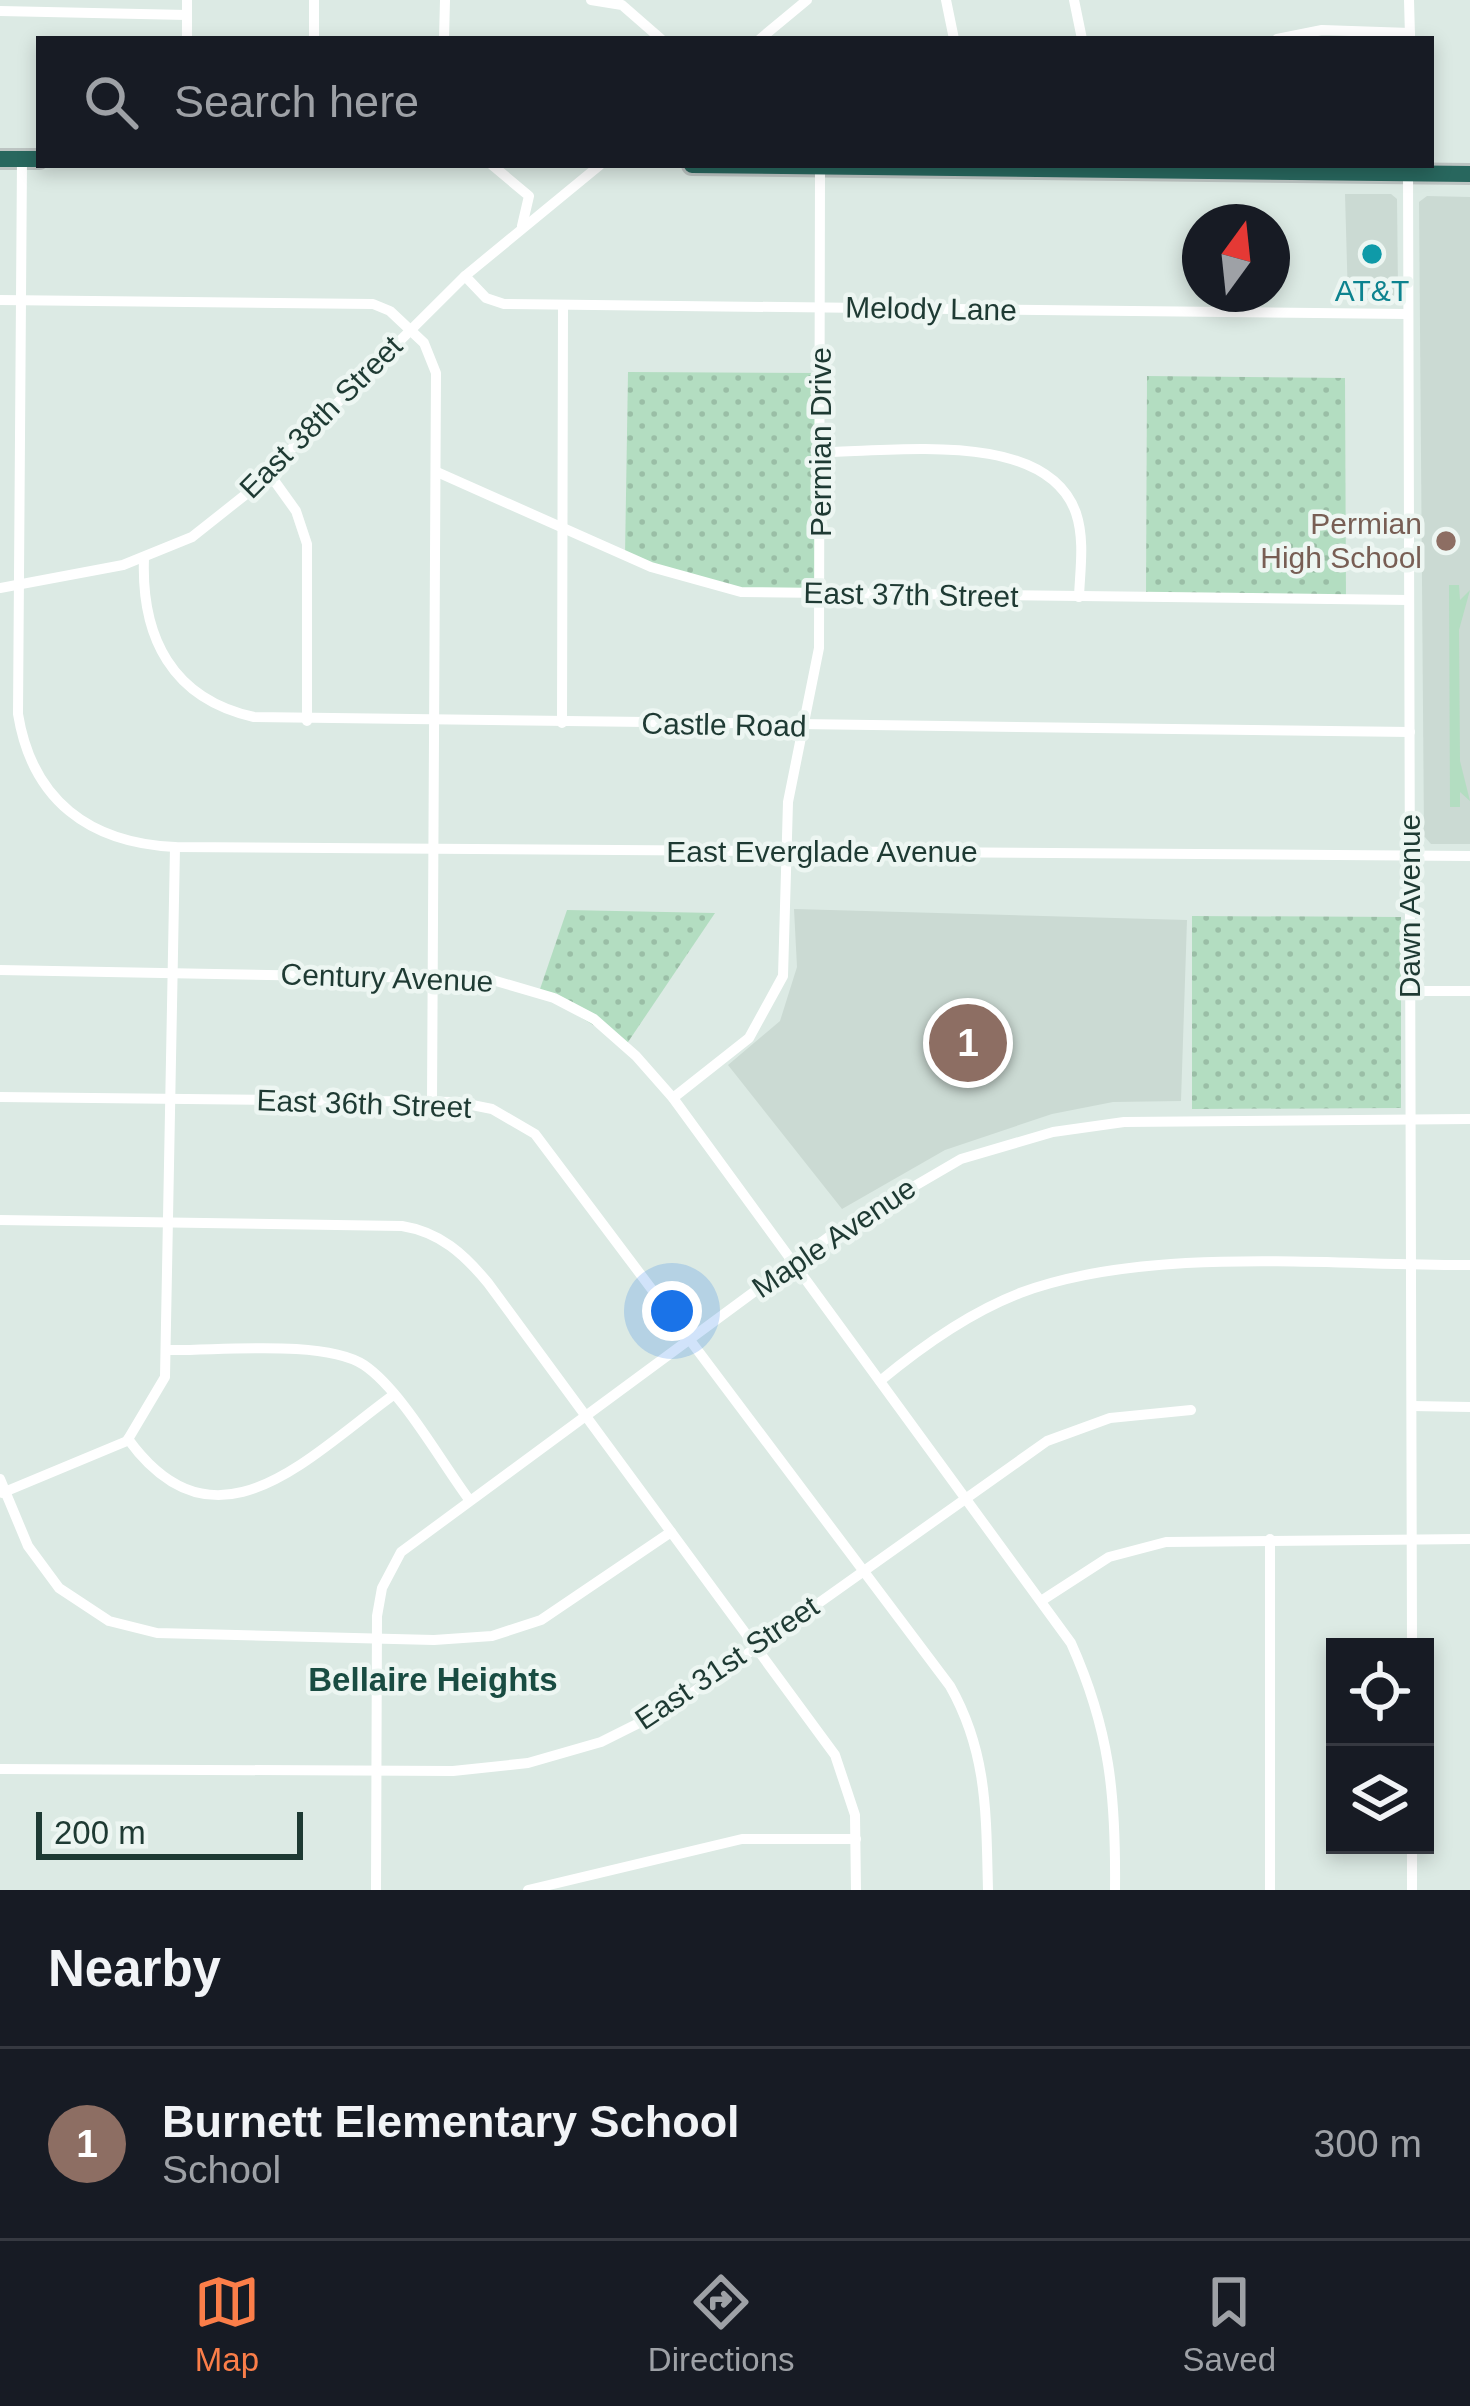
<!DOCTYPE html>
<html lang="en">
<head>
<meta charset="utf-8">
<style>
  :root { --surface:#171b24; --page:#20242c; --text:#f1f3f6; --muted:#9ea1a6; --line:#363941; --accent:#fb7e49 }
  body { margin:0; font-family:Helvetica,sans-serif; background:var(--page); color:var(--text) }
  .controls { position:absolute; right:36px; bottom:36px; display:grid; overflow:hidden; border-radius:0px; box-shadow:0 6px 18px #0003 }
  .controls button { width:108px; height:108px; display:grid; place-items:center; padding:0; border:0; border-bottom:3px solid var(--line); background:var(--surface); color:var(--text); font:60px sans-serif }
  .compass { position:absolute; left:1182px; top:204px; width:108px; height:108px; border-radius:50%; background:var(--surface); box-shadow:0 6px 18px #0003; rotate:15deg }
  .scale { position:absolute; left:36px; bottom:30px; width:267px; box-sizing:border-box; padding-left:12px; border:6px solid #1e3a33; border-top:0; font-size:33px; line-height:42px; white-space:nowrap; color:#1e3a33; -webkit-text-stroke:9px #edf6f2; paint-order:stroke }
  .you { position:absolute; left:672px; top:1311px; width:42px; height:42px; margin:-30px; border:9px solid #fff; border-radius:50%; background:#1a73e8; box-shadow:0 0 0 18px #1a73e833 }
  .badge { display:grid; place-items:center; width:78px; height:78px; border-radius:50%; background:var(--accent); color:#fff; font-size:39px; font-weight:700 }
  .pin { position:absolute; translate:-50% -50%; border:6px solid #fff; box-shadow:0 3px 12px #0006 }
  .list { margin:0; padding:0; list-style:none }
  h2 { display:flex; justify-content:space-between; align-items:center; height:156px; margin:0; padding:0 48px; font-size:51px }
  h2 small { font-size:39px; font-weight:400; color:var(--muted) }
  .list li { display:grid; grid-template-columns:78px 1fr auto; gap:36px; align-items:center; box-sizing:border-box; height:192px; padding:0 48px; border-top:3px solid var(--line) }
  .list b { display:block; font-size:45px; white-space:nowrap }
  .list p { margin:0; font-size:39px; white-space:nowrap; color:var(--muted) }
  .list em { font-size:39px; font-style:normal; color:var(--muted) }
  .icon { flex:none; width:66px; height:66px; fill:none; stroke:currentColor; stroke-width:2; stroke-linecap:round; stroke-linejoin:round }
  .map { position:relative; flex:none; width:1470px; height:1890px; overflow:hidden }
  .search { position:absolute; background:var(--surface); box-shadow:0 6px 18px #0003; left:36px; right:36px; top:36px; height:132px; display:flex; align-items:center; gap:30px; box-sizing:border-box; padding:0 42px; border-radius:0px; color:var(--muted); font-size:45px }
  .sheet { height:348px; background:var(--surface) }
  nav { display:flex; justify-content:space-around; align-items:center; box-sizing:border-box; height:168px; border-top:3px solid var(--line); background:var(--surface); font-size:33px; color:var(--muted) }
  nav a { display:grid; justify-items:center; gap:6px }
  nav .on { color:var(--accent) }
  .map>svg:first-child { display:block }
  .built { fill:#cbdad3 }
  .grass { fill:url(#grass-dots) }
  .pitch { fill:#b3ddc1 }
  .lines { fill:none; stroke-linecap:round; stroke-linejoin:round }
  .highway-casing { stroke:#bcc4c2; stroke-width:22 }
  .minor { stroke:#fff; stroke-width:10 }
  .highway { stroke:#28675e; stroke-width:16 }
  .culture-dot { fill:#0f9aa8; stroke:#edf6f2; stroke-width:4.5 }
  .education-dot { fill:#8d6e63; stroke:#edf6f2; stroke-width:4.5 }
  .labels { text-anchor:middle; stroke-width:9; stroke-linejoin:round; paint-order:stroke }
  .culture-label { font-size:30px; fill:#0d838f; stroke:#edf6f2 }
  .street-label { font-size:30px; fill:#1e3a33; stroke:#edf6f2 }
  .education-label { font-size:30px; fill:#785e54; stroke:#edf6f2; text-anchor:end }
  .neighbourhood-label { font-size:33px; font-weight:bold; fill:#194c42; stroke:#edf6f2 }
</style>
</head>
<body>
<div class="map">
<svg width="1470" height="1890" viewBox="0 0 1470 1890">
  <defs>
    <pattern id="grass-dots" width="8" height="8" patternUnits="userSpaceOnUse" patternTransform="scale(3)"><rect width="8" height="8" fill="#b3ddc1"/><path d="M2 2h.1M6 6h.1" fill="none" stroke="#9abea6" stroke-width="1.8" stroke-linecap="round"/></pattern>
  </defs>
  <rect width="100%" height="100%" fill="#dceae4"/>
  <g class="built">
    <path d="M1345,194H1391L1397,199L1398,290L1391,300H1348Z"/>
    <path d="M1427,196L1470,197V844H1431L1424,836L1419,202Z"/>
    <path d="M794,909L1187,920L1181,1101L1113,1102L1052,1114L945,1150L842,1209L728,1065L780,1021L797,967Z"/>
  </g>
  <g class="grass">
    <path d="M628,372L821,373L819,594L741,592L625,556Z"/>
    <path d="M1147,376L1345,378L1346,600L1146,598Z"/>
    <path d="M567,910L715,913L626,1045L539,992Z"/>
    <path d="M1192,916L1401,917V1108L1192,1109Z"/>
  </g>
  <path class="pitch" d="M1449,585H1459L1460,600L1470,590L1459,630L1460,761L1470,801L1460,792V807H1450Z"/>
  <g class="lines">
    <defs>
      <g id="highway">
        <path d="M0,159H39"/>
        <path d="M692,165L1470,174"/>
      </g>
    </defs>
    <use href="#highway" class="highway-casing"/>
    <g class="minor">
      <path d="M187,0V39"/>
      <path d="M591,0L622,5L661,39"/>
      <path d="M946,0L954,39"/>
      <path d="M1074,0L1082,39"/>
      <path d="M1409,0L1410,36"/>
      <path d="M0,11L187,15"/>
      <path d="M314,39V0"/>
      <path d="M444,39L445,0"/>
      <path d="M760,39L807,0"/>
      <path d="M1277,39L1322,30L1410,33"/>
      <path d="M22,159L18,714C32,800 89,843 175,847L1470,856"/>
      <path d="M492,165L529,196L522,226"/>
      <path d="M1408,165L1412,1647"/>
      <path d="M465,276L486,298L504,304L1408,314"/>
      <path d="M0,300L373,304L390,311L424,343L436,373L432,1101"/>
      <path d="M821,452C893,452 1046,428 1076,513C1085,540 1080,570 1079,597"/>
      <path d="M268,472L296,511L307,544V721"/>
      <path d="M437,472L651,567L741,592L1409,600"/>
      <path d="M144,558C141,637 172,699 254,717L1410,732"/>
      <path d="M0,588L123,565L192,537L245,495L465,276L600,165"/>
      <path d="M562,723L563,305"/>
      <path d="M0,970L489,979L554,998L594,1019L636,1056L673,1098L1071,1643C1110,1730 1116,1796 1115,1890"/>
      <path d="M1411,991H1470"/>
      <path d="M0,1097L457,1102L492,1109L535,1134L950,1686C988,1753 986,1815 988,1890"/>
      <path d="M673,1098L749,1038L783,976L788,802L819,648L820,168"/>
      <path d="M0,1220L402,1226C440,1232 464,1254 488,1283L835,1755L855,1815L856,1890"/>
      <path d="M169,1350C218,1351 324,1339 364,1365C401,1390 440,1460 468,1498"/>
      <path d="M880,1381C922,1346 968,1313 1020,1293C1148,1245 1333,1266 1470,1265"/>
      <path d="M1412,1406L1470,1407"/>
      <path d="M128,1439C215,1559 306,1459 392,1396"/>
      <path d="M0,1479L28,1546L59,1588L109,1621L157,1633L434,1640L492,1636L541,1620L671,1532"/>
      <path d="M2,1493L127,1441L165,1377L175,847"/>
      <path d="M1041,1601L1109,1557L1166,1542L1470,1539"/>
      <path d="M0,1769L453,1771L528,1763L601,1742L675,1705L1047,1441L1110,1418L1191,1410"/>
      <path d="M376,1890L377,1616L382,1588L401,1552L834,1233L961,1159L1053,1132L1124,1122L1470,1119"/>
      <path d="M528,1890L742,1839H856"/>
      <path d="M1270,1890V1539"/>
      <path d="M1412,1890V1845"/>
    </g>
    <use href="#highway" class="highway"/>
  </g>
  <circle class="culture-dot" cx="1372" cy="254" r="12"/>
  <circle class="education-dot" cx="1446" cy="541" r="12"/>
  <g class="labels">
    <g class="culture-label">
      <text x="1372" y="301">AT&amp;T</text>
    </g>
    <g class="street-label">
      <text transform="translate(931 309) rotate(1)" y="10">Melody Lane</text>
      <text transform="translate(321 417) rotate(-45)" y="10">East 38th Street</text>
      <text transform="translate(821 442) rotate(-90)" y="10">Permian Drive</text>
      <text transform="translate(911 595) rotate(1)" y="10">East 37th Street</text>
      <text transform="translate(724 725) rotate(1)" y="10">Castle Road</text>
      <text x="822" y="862">East Everglade Avenue</text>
      <text transform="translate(1410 906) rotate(-90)" y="10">Dawn Avenue</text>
      <text transform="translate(387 978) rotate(2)" y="10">Century Avenue</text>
      <text transform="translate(364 1104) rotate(2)" y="10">East 36th Street</text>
      <text transform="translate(834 1238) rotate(-34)" y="10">Maple Avenue</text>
      <text transform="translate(727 1663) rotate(-34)" y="10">East 31st Street</text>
    </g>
    <g class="education-label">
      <text x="1422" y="534">Permian<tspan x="1422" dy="34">High School</tspan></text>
    </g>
    <g class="neighbourhood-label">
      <text x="433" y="1691">Bellaire Heights</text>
    </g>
  </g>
</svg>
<div class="controls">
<button><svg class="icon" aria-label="locate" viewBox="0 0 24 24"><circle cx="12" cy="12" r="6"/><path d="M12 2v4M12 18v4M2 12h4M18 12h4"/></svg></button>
<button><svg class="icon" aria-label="layers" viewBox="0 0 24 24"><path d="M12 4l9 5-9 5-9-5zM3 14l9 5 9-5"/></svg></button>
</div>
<svg class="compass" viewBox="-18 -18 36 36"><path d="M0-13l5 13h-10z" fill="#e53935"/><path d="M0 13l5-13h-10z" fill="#9ea1a6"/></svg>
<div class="scale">200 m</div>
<div class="you"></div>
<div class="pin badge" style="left:968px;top:1043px;background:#8d6e63">1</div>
<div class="search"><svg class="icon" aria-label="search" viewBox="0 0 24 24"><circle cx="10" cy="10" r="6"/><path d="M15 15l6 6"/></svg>Search here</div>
</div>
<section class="sheet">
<h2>Nearby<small></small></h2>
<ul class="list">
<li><span class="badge" style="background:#8d6e63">1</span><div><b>Burnett Elementary School</b><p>School</p></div><em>300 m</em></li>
</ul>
</section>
<nav>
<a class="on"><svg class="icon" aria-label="map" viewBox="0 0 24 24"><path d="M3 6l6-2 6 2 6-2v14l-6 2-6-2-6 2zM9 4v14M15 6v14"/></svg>Map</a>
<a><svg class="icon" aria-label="directions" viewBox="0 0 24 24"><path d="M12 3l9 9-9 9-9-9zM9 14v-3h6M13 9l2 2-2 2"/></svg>Directions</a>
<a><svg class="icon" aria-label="saved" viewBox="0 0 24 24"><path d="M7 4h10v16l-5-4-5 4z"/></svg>Saved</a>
</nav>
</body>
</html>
